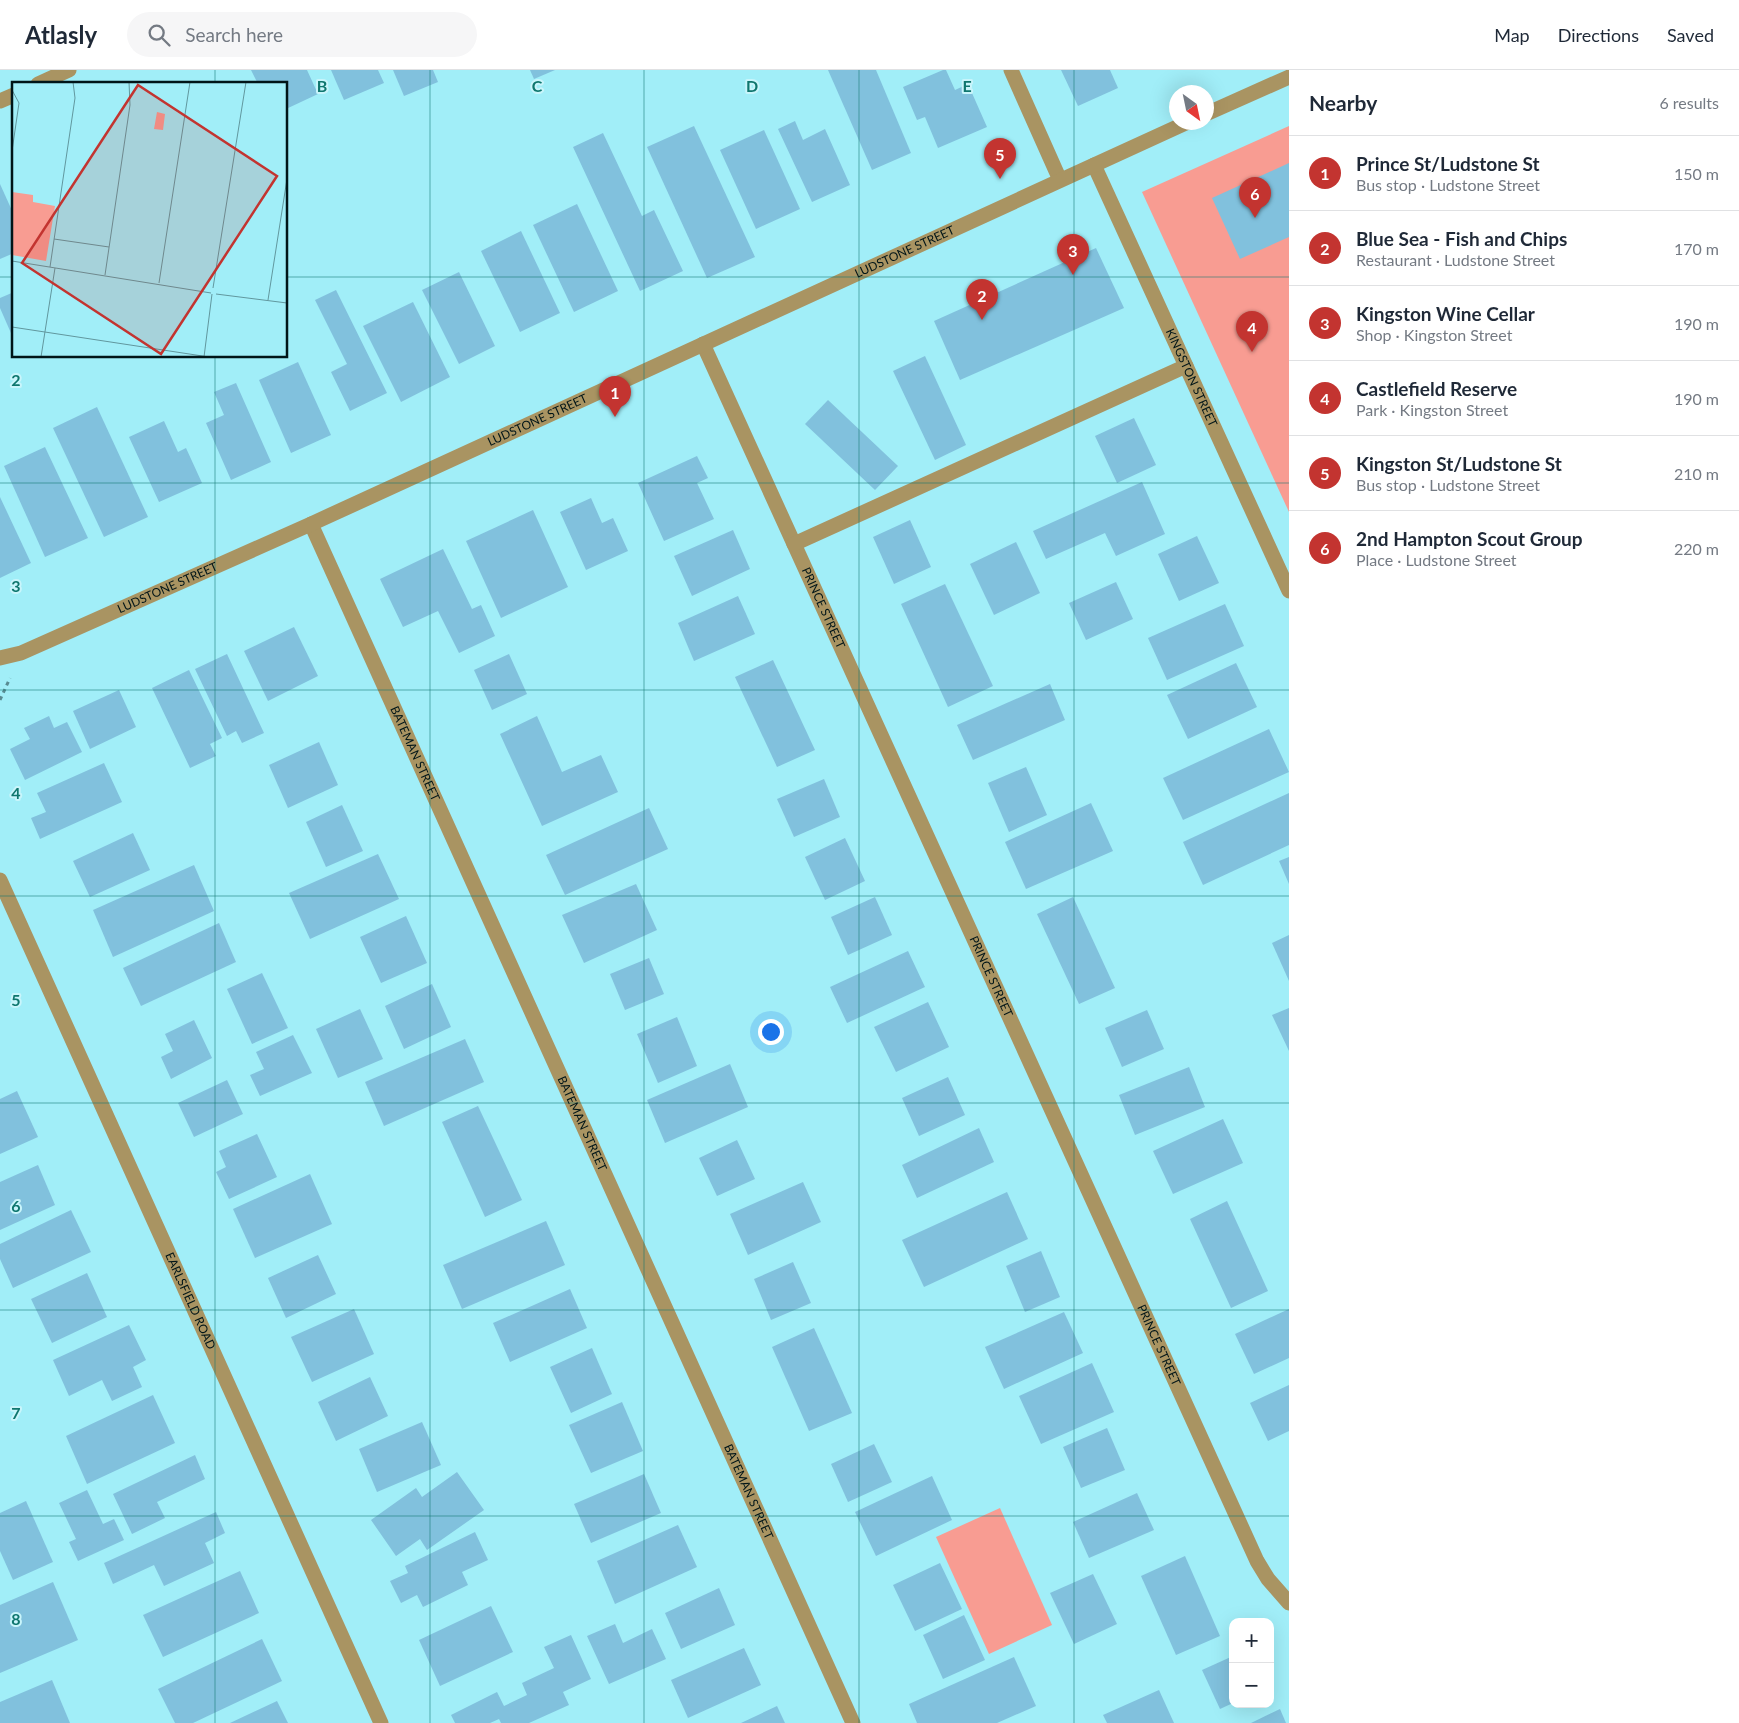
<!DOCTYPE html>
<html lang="en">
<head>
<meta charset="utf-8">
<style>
  :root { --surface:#fff; --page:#f6f6f7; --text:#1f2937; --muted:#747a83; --line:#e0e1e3; --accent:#c33430 }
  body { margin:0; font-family:Lato,sans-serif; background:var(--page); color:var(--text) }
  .controls { position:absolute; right:15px; bottom:15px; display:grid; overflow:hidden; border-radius:10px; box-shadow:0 5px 20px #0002 }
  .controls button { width:45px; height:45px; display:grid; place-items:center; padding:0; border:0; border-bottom:1px solid var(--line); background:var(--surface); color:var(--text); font:25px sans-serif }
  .compass { position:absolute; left:1169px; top:15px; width:45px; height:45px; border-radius:50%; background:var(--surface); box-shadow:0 5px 20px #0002; rotate:147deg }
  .you { position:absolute; left:770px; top:961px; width:18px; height:18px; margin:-12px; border:4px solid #fff; border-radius:50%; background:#1a73e8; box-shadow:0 0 0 8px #1a73e833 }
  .badge { display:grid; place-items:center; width:32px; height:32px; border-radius:50%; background:var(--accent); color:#fff; font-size:16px; font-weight:700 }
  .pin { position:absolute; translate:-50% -41px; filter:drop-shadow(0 1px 2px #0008) }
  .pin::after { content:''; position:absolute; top:26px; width:18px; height:15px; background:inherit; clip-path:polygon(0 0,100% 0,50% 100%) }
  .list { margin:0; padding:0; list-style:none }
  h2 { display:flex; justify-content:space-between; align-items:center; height:65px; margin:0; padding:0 20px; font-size:21px }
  h2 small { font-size:16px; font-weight:400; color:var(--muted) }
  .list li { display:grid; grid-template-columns:32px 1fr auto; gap:15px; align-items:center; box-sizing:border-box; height:75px; padding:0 20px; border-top:1px solid var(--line) }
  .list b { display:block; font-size:19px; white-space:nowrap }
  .list p { margin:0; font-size:16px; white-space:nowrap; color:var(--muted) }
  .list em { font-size:16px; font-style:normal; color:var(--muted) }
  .icon { flex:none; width:28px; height:28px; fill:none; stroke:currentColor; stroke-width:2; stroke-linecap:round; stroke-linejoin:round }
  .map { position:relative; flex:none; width:1289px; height:1653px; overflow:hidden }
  header { display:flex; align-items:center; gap:30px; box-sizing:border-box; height:70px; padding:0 25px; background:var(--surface); border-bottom:1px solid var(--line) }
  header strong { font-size:24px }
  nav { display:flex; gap:28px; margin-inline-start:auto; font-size:18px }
  .search { width:350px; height:45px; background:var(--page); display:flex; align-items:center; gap:12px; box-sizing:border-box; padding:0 18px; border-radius:28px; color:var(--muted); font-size:19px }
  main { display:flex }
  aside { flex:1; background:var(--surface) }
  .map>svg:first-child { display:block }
  .green { fill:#f89c92 }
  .building { fill:#81c1dd }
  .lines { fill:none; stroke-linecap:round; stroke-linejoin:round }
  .path { stroke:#588b92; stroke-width:3; stroke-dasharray:4 4; stroke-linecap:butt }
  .minor { stroke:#a99462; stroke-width:15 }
  .grid { fill:none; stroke:#0f766e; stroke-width:1; stroke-opacity:0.55 }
  .labels { text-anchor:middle; stroke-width:4; stroke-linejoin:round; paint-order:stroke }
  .street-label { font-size:12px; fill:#001518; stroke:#c9f5fb }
  .inset-road { fill:none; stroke:#61979e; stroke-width:1 }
  .view { fill:#c33430; fill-opacity:0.15; stroke:#c33430; stroke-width:2.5 }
  .inset-edge { fill:none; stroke:#001518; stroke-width:2.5 }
  .grid-label { font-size:16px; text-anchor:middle; font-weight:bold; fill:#0f766e; stroke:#c9f5fb; stroke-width:4; stroke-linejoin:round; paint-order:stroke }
</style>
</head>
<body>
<header>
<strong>Atlasly</strong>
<div class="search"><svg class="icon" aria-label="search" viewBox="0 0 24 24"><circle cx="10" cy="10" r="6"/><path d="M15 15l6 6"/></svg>Search here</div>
<nav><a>Map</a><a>Directions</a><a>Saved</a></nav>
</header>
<main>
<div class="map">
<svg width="1289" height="1653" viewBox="0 0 1289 1653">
  <rect width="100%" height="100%" fill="#a1eef8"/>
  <g class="green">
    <path d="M1289,56V442L1142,122Z"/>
    <path d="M1000,1438L1052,1555L989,1584L936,1467Z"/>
  </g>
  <g class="building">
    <path d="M251,0H307L318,24L286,39V14H258Z"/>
    <path d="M331,0H378L384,13L344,30Z"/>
    <path d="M393,0H433L438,12L404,26Z"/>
    <path d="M530,0H555L534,9Z"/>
    <path d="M828,0H876L911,83L872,100Z"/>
    <path d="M943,0H946L955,20L968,14L987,57L938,78L925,47L917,50L903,17Z"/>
    <path d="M1061,0H1110L1118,18L1078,36Z"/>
    <path d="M795,51L803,70L825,59L850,115L812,132L778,59Z"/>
    <path d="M694,56L755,187L707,208L647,77Z"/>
    <path d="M764,60L800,139L756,159L720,80Z"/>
    <path d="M603,63L642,146L654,140L683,201L640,221L573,77Z"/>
    <path d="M1289,93V167L1240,189L1212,128Z"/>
    <path d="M0,114L14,145V183L0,189Z"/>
    <path d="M577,134L618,221L574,242L533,155Z"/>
    <path d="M521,161L560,243L520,262L481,181Z"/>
    <path d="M1096,178L1124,238L960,310L934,251Z"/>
    <path d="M459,202L495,276L459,294L422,220Z"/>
    <path d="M336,220L387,323L350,341L331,302L347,294L315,230Z"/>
    <path d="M14,222V270L0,238V228Z"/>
    <path d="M413,232L450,307L401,332L363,256Z"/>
    <path d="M925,286L966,375L935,390L893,301Z"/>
    <path d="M298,292L331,365L291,383L259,310Z"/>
    <path d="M236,313L271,392L231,410L206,353L224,345L214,322Z"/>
    <path d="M828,330L898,396L875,420L805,354Z"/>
    <path d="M97,337L148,447L104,467L53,358Z"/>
    <path d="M1134,348L1156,395L1117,413L1095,366Z"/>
    <path d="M164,351L178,382L186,378L202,413L159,432L129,367Z"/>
    <path d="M45,377L88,468L45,487L4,396Z"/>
    <path d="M697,386L708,408L697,413L714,449L664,471L638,413Z"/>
    <path d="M1142,412L1165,464L1116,486L1105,463L1046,489L1033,461Z"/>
    <path d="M0,427L31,493L0,508Z"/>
    <path d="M591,428L602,453L613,448L628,481L586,500L560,442Z"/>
    <path d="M533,440L568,517L501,548L466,471Z"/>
    <path d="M910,450L931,497L894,514L873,467Z"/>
    <path d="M733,460L750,499L692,526L674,486Z"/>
    <path d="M1197,466L1219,513L1179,531L1158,484Z"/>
    <path d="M1016,472L1040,523L994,545L970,494Z"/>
    <path d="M443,479L472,539L481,535L495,566L459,583L438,541L403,557L380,509Z"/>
    <path d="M1116,512L1133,549L1086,570L1069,533Z"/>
    <path d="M945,514L993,616L948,637L901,534Z"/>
    <path d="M738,526L755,564L694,591L678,553Z"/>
    <path d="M1225,534L1244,576L1167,610L1148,568Z"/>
    <path d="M294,557L318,606L268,631L244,581Z"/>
    <path d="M227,584L264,663L242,673L236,661L227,666L195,599Z"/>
    <path d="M509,584L527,624L492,640L474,600Z"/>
    <path d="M773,590L815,680L777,697L735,607Z"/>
    <path d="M1236,593L1257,637L1188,669L1167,625Z"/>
    <path d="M189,600L222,668L210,674L216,686L190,698L152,618Z"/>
    <path d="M1050,614L1065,650L973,690L957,655Z"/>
    <path d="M119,620L136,657L90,679L73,641Z"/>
    <path d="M49,646L54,658L67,652L82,682L25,710L10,679L30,669L24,658Z"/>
    <path d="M537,646L562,702L601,685L618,722L542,756L500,664Z"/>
    <path d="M1269,659L1289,702L1183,750L1163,708Z"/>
    <path d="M319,672L338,715L288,738L269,695Z"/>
    <path d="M104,693L122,732L40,769L31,748L46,742L37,723Z"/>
    <path d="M1026,697L1047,745L1009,762L988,713Z"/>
    <path d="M824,709L840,747L794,767L777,729Z"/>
    <path d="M1289,723V775L1203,815L1183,772Z"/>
    <path d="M1091,733L1113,781L1026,819L1005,772Z"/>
    <path d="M342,735L363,781L326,797L306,752Z"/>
    <path d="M649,738L668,779L565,825L546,785Z"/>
    <path d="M133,763L150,800L90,827L73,791Z"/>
    <path d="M845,768L865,811L825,830L805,787Z"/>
    <path d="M378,784L399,829L310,869L289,823Z"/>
    <path d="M1289,787V814L1279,791Z"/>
    <path d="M194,795L214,841L113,887L93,840Z"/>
    <path d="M636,814L657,860L584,893L562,845Z"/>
    <path d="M875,827L892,865L848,885L831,847Z"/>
    <path d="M1073,827L1115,918L1079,934L1037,844Z"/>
    <path d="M406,846L427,893L381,913L360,867Z"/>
    <path d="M219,853L236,892L141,936L123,898Z"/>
    <path d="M1289,865V911L1272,873Z"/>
    <path d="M908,881L925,917L847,953L830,917Z"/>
    <path d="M649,888L664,924L625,940L610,904Z"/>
    <path d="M262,903L288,958L252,974L227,919Z"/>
    <path d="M432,914L451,957L404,979L385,936Z"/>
    <path d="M928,932L949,977L896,1002L874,957Z"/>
    <path d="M1289,938V981L1272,945Z"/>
    <path d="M360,939L383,989L338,1008L316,959Z"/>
    <path d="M1147,940L1164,979L1122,997L1105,958Z"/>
    <path d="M677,947L697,996L658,1013L637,964Z"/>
    <path d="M194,950L212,988L171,1009L161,987L173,981L165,964Z"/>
    <path d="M293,965L312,1003L260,1026L250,1005L264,999L256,982Z"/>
    <path d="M465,969L484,1012L384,1056L365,1012Z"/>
    <path d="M730,994L748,1037L665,1073L647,1030Z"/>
    <path d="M1189,997L1205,1037L1135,1065L1119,1025Z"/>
    <path d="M948,1007L965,1045L919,1066L902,1028Z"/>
    <path d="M227,1010L243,1044L194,1067L178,1033Z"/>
    <path d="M17,1021L38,1067L0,1084V1029Z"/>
    <path d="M478,1036L522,1130L485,1147L442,1052Z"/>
    <path d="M1223,1049L1243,1093L1173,1124L1153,1081Z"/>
    <path d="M979,1058L994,1092L917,1128L902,1095Z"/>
    <path d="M257,1064L277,1107L229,1129L216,1102L226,1097L219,1081Z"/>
    <path d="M737,1070L755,1109L717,1126L699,1088Z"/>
    <path d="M38,1095L55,1135L0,1160V1112Z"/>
    <path d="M310,1104L332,1154L255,1188L233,1139Z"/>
    <path d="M803,1112L821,1152L748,1185L730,1144Z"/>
    <path d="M1007,1122L1028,1169L924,1217L902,1170Z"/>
    <path d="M1227,1131L1268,1221L1231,1238L1190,1149Z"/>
    <path d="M71,1140L91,1182L13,1218L0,1189V1174Z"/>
    <path d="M546,1151L565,1195L462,1239L443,1195Z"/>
    <path d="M1041,1181L1060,1227L1025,1242L1006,1196Z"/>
    <path d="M318,1185L336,1224L286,1248L268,1208Z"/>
    <path d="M793,1192L811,1233L771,1250L754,1209Z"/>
    <path d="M87,1203L107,1247L52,1273L31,1229Z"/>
    <path d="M570,1219L587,1258L510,1292L493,1253Z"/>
    <path d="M354,1239L374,1284L312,1312L291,1267Z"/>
    <path d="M1289,1239V1288L1254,1304L1235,1264Z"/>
    <path d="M1064,1242L1083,1283L1004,1319L985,1277Z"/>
    <path d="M129,1255L146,1290L133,1297L142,1317L112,1331L102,1310L69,1326L53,1290Z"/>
    <path d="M814,1258L852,1343L809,1361L772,1277Z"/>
    <path d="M592,1278L612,1324L571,1343L550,1297Z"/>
    <path d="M1092,1293L1114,1342L1041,1374L1019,1326Z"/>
    <path d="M370,1307L388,1346L336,1371L318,1332Z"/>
    <path d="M1289,1315V1361L1268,1371L1250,1333Z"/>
    <path d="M153,1325L175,1373L87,1414L66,1366Z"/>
    <path d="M622,1332L643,1381L591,1403L569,1355Z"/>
    <path d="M422,1352L441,1395L377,1422L359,1379Z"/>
    <path d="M1107,1358L1125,1400L1081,1418L1063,1377Z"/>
    <path d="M874,1374L892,1412L848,1432L831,1394Z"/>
    <path d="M195,1385L205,1409L157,1432L165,1448L132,1464L113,1424Z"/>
    <path d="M457,1402L484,1440L427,1480L420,1469L396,1486L371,1450L416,1418L422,1427Z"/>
    <path d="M644,1404L661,1443L591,1473L574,1434Z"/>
    <path d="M932,1406L952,1450L876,1486L855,1442Z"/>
    <path d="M87,1420L103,1454L114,1449L124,1470L78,1491L69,1472L76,1469L59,1433Z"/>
    <path d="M1137,1423L1154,1460L1089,1488L1073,1452Z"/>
    <path d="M26,1431L53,1492L13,1510L0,1481V1443Z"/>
    <path d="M216,1442L225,1463L205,1473L214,1493L164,1516L154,1495L113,1514L104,1493Z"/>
    <path d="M678,1455L697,1497L615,1534L597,1491Z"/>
    <path d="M475,1462L488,1490L462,1502L468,1515L423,1537L417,1525L401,1533L390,1511L408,1503L405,1496Z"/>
    <path d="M1185,1486L1220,1566L1176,1585L1141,1506Z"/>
    <path d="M940,1493L962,1539L915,1561L893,1515Z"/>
    <path d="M240,1501L259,1543L163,1587L143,1545Z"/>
    <path d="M1093,1504L1117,1554L1074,1574L1050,1523Z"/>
    <path d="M53,1512L78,1570L0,1603V1535Z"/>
    <path d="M719,1518L735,1555L681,1579L665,1543Z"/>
    <path d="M491,1536L513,1582L440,1616L419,1570Z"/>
    <path d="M964,1545L985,1590L943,1609L923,1565Z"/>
    <path d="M615,1554L623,1573L652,1559L666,1589L609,1614L587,1566Z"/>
    <path d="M571,1565L591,1609L563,1622L569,1635L529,1653H501L499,1649L490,1653H455L451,1645L497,1622L504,1636L527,1625L522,1613L554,1598L544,1577Z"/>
    <path d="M262,1569L282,1611L193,1653H175L158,1619Z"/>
    <path d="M744,1578L761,1615L688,1648L671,1610Z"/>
    <path d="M1233,1586V1633L1220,1639L1202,1600Z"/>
    <path d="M1014,1587L1036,1636L997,1653H917L909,1634Z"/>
    <path d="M52,1610L70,1653H0V1632Z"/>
    <path d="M1159,1620L1174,1653H1107L1103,1645Z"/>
    <path d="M277,1631L288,1653H230Z"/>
    <path d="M777,1636L785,1653H741Z"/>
    <path d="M1280,1639L1286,1653H1251Z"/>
  </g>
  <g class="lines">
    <path class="path" d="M0,630L10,608"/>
    <g class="minor">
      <path d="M1011,0L1060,110"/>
      <path d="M38,14L69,0"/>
      <path d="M0,31L14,25"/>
      <path d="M1206,44L1289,7"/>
      <path id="s1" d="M1094,95L1289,521"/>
      <path id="s2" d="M703,274L1257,1491L1268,1509L1289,1533"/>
      <path id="s3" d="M311,454L853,1653"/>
      <path d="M794,474L1186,296"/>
      <path id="s4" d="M0,588L21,583L311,454L1188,52"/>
      <path id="s5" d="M0,810L381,1653"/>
    </g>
  </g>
  <path class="grid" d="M215,0V14M430,0V1653M644,0V1653M859,0V1653M1074,0V1653M0,207H14M286,207H1289M215,286V1653M0,413H1289M0,620H1289M0,826H1289M0,1033H1289M0,1240H1289M0,1446H1289"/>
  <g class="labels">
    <g class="street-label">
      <text dy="4" stroke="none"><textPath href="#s4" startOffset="992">LUDSTONE STREET</textPath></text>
      <text dy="4" stroke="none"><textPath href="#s1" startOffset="234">KINGSTON STREET</textPath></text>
      <text dy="4" stroke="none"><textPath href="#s4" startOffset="588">LUDSTONE STREET</textPath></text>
      <text dy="4" stroke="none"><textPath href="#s4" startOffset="182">LUDSTONE STREET</textPath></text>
      <text dy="4" stroke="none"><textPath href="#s2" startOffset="290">PRINCE STREET</textPath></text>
      <text dy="4" stroke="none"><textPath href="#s3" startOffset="252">BATEMAN STREET</textPath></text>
      <text dy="4" stroke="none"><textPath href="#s2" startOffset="695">PRINCE STREET</textPath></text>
      <text dy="4" stroke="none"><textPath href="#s3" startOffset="658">BATEMAN STREET</textPath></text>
      <text dy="4" stroke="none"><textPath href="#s5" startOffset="462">EARLSFIELD ROAD</textPath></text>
      <text dy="4" stroke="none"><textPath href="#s2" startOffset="1100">PRINCE STREET</textPath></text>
      <text dy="4" stroke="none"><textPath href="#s3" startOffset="1062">BATEMAN STREET</textPath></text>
    </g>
  </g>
  <g transform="translate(12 12)">
    <rect width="275" height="275" fill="#a1eef8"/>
    <path d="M145,30L153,32L151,48L142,47ZM0,110L21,113V120L43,124L34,179L0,173Z" fill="#f89c92"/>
    <path class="inset-road" d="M0,8L7,21L0,69M42,157L97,165M0,179L199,211M38,185L63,16L61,0M93,193L118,23L117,0M147,201L178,0M201,206L234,0M204,212L275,221M256,218L275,97M0,245L197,275M29,275L43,186M192,275L200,212"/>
    <path class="view" d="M126,3L265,94L149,272L10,181Z"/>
    <rect width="275" height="275" class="inset-edge"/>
  </g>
  <g class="grid-label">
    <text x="322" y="22">B</text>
    <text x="537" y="22">C</text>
    <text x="752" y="22">D</text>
    <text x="967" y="22">E</text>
    <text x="16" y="316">2</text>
    <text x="16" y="522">3</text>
    <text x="16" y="729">4</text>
    <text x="16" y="936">5</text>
    <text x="16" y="1142">6</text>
    <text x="16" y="1349">7</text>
    <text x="16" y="1555">8</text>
  </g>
</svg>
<div class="controls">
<button>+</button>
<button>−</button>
</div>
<svg class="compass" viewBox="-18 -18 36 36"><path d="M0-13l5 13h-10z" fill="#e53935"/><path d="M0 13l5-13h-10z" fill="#747a83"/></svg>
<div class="you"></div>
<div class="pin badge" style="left:615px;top:347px">1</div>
<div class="pin badge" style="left:982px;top:250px">2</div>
<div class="pin badge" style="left:1073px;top:205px">3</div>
<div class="pin badge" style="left:1252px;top:282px">4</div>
<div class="pin badge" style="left:1000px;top:109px">5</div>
<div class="pin badge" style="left:1255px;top:148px">6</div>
</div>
<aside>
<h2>Nearby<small>6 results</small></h2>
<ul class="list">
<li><span class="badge">1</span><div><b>Prince St/Ludstone St</b><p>Bus stop · Ludstone Street</p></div><em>150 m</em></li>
<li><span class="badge">2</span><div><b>Blue Sea - Fish and Chips</b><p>Restaurant · Ludstone Street</p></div><em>170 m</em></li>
<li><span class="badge">3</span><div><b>Kingston Wine Cellar</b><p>Shop · Kingston Street</p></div><em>190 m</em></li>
<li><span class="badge">4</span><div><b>Castlefield Reserve</b><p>Park · Kingston Street</p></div><em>190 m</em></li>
<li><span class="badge">5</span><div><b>Kingston St/Ludstone St</b><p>Bus stop · Ludstone Street</p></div><em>210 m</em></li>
<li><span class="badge">6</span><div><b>2nd Hampton Scout Group</b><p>Place · Ludstone Street</p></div><em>220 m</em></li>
</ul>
</aside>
</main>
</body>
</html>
